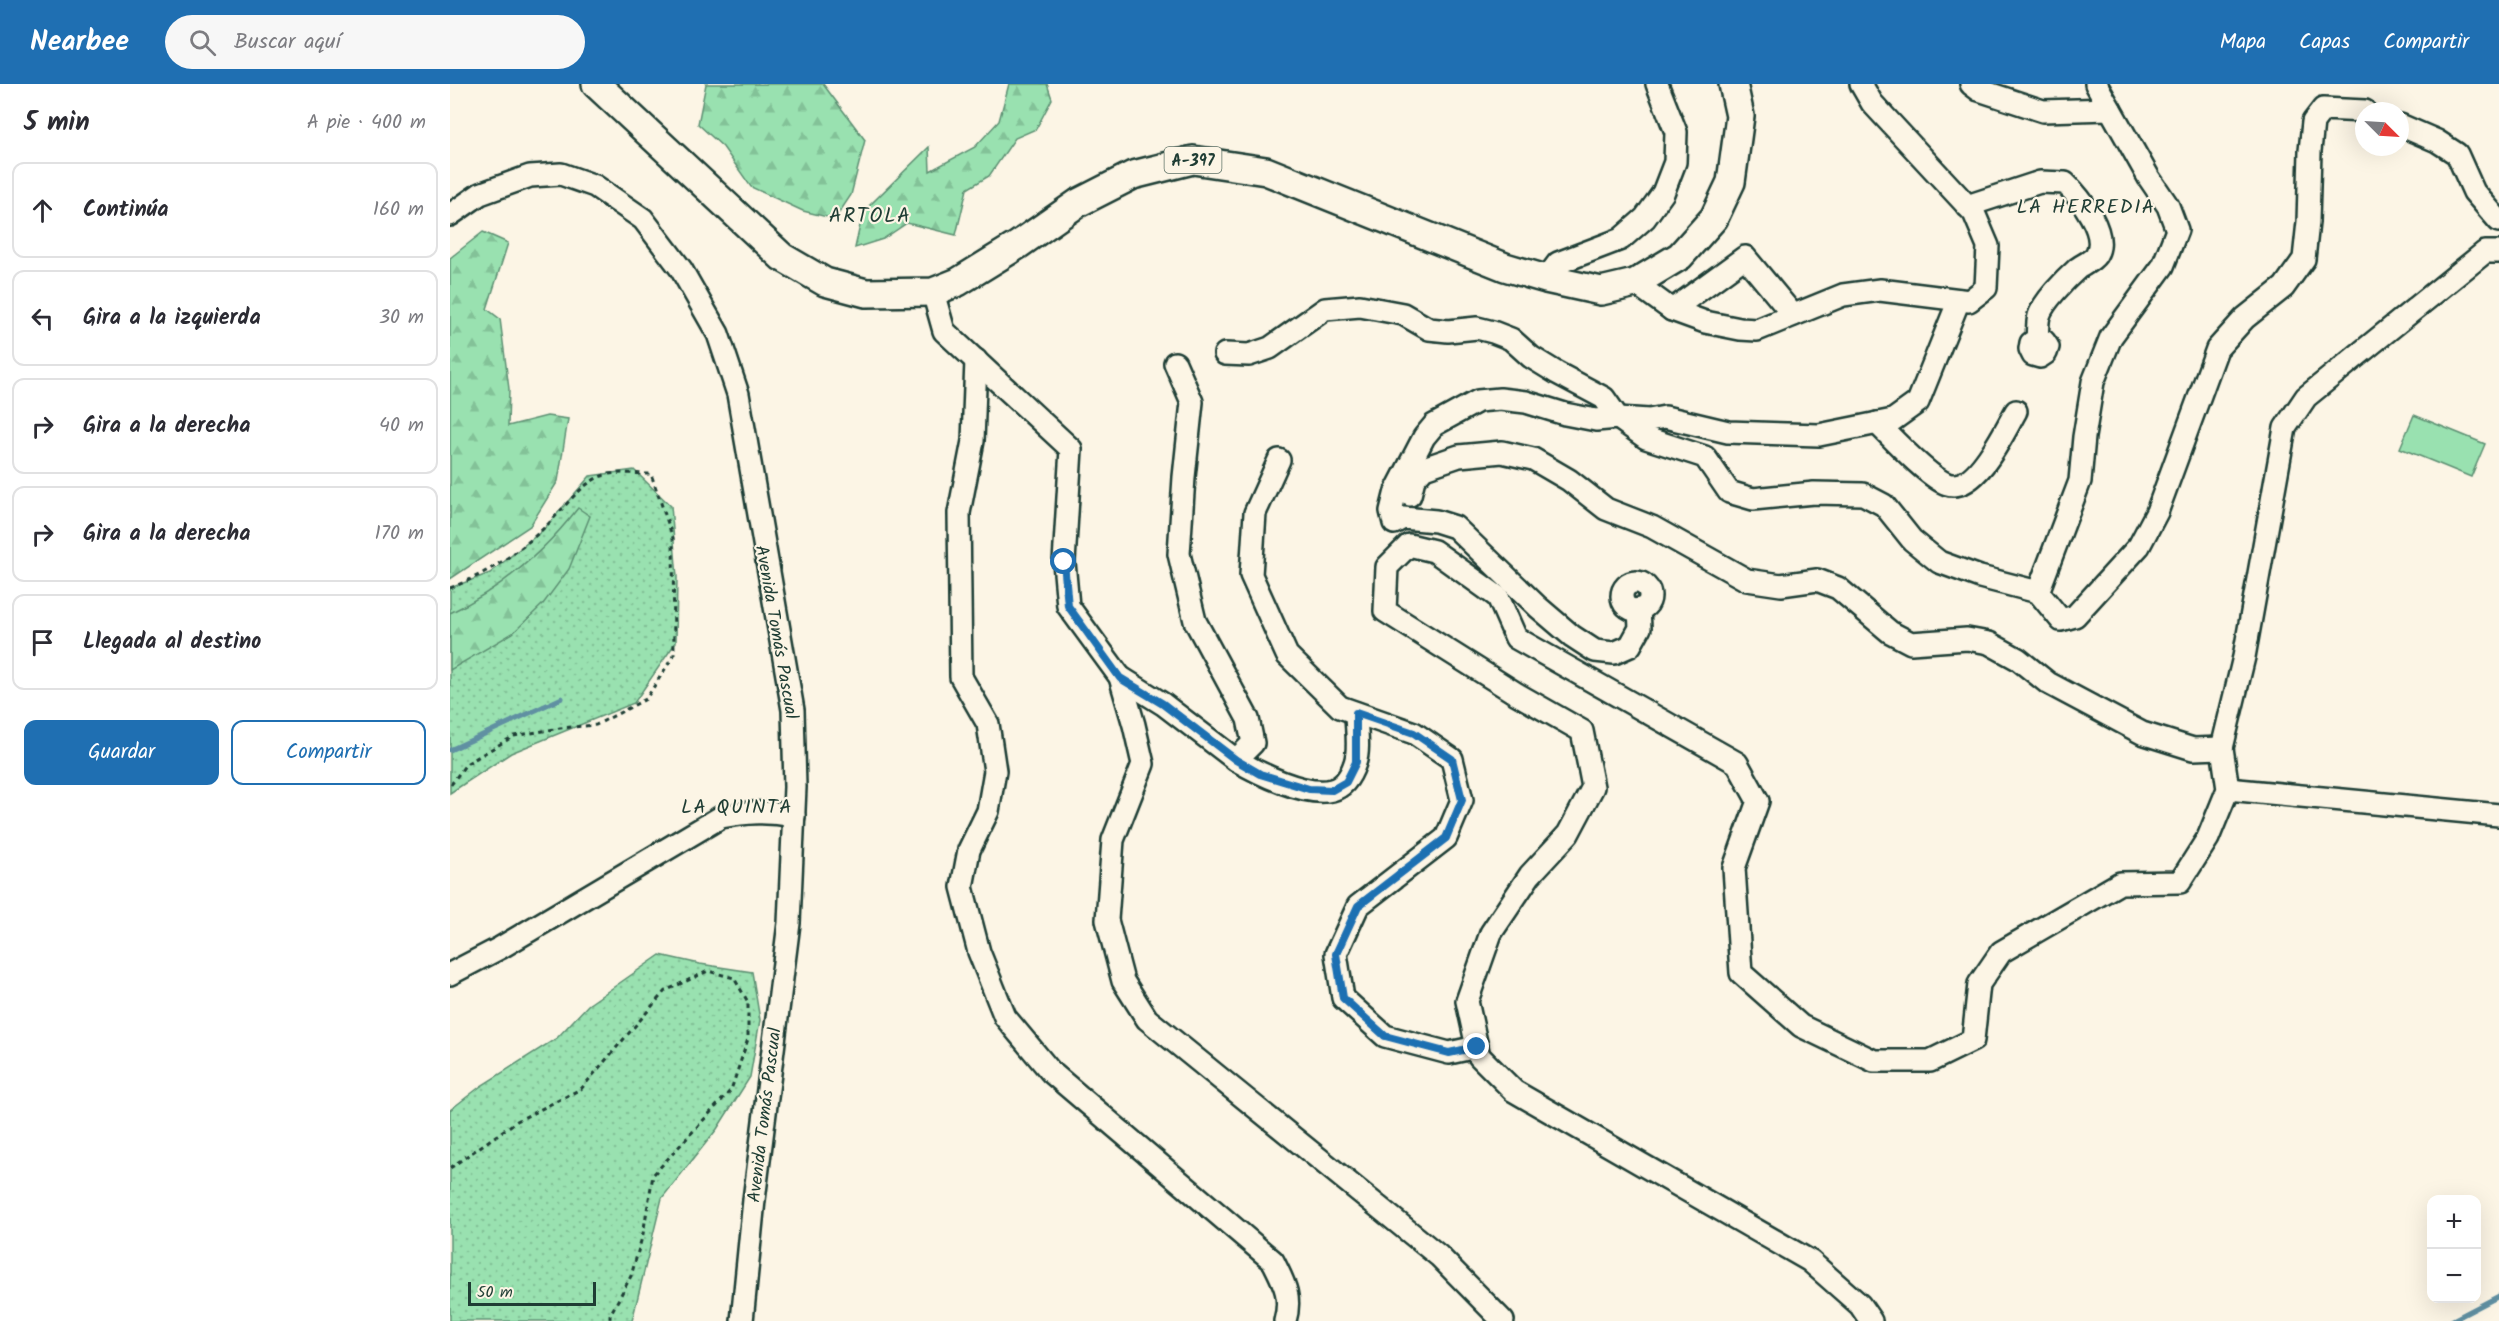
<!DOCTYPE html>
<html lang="es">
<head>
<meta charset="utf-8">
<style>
  :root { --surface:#fff; --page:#f7f7f7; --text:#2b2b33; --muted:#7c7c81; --line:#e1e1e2; --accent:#1f6fb2 }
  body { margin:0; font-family:Kalam,sans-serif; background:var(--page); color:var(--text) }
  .controls { position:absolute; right:18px; bottom:18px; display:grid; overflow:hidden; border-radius:12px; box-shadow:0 6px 24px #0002 }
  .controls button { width:54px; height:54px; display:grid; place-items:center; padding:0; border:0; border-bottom:2px solid var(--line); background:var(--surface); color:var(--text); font:30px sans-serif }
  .compass { position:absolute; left:1905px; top:18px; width:54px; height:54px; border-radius:50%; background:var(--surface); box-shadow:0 6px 24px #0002; rotate:114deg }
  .scale { position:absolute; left:18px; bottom:15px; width:128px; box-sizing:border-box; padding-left:6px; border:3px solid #1f3d34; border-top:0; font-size:16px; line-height:21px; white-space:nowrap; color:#1f3d34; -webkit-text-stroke:4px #fcf5e5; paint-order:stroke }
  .stop { position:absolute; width:18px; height:18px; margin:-14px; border:4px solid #1f6fb2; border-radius:50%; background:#fff }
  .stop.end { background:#1f6fb2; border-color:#fff; box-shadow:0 2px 6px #0008 }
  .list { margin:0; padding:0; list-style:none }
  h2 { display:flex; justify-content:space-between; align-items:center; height:78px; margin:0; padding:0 24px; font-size:26px }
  h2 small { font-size:20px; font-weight:400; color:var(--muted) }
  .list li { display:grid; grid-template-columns:39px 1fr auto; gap:18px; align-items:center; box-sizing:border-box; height:96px; margin:0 12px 12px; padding:0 12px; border:2px solid var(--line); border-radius:12px }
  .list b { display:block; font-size:22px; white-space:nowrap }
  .list em { font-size:20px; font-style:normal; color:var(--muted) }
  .actions { display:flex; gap:12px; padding:18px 24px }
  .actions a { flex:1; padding:14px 0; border:2px solid var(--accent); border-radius:12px; text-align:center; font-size:21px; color:var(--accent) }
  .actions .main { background:var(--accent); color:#fff }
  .icon { flex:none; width:33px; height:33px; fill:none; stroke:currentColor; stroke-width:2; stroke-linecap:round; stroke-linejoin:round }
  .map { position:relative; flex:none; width:2049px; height:1237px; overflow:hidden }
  header { display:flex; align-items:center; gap:36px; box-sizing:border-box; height:84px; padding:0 30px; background:var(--accent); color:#fff }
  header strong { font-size:28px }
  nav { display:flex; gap:33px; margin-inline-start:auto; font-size:21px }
  .search { width:420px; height:54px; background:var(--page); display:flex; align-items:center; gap:15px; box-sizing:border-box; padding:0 21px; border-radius:33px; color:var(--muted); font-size:22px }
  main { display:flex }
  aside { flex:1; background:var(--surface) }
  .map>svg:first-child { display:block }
  .grass { fill:url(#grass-dots); stroke:#5c8f72; stroke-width:1.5 }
  .forest { fill:url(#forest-firs); stroke:#5c8f72; stroke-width:1.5 }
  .park { fill:#99e1b0; stroke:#5c8f72; stroke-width:1.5 }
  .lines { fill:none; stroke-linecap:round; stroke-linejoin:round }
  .stream { stroke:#6090a2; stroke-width:5 }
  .minor-casing { stroke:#1f3d34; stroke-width:26 }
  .major-casing { stroke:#1f3d34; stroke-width:32 }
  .path { stroke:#1f3d34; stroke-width:3; stroke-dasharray:4.5 4.5; stroke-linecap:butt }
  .minor { stroke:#fcf5e5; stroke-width:21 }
  .major { stroke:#fcf5e5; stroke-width:27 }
  .route { stroke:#1f6fb2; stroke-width:8 }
  .labels { text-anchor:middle; stroke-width:4.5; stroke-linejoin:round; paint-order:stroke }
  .shield { fill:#fcf5e5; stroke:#617469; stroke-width:1.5 }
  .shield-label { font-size:16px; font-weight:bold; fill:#1f3d34 }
  .street-label { font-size:18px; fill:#1f3d34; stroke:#fcf5e5 }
  .neighbourhood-label { font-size:20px; letter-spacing:1.5px; fill:#1f3d34; stroke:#fcf5e5 }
  .quarter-label { font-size:21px; letter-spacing:1.5px; fill:#1f3d34; stroke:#fcf5e5 }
</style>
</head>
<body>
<header>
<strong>Nearbee</strong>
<div class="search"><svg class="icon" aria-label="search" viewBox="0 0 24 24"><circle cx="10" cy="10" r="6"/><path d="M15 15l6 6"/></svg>Buscar aquí</div>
<nav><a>Mapa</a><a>Capas</a><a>Compartir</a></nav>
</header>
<main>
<aside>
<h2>5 min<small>A pie · 400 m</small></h2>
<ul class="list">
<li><svg class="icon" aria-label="ahead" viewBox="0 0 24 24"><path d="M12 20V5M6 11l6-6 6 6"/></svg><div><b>Continúa</b></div><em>160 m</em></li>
<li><svg class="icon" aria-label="left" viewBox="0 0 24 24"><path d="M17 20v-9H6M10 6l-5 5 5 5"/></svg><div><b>Gira a la izquierda</b></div><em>30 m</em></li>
<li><svg class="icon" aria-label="right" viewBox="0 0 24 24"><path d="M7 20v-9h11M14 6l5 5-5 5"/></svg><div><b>Gira a la derecha</b></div><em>40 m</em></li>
<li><svg class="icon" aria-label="right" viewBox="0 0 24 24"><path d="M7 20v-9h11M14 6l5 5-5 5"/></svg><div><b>Gira a la derecha</b></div><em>170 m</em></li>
<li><svg class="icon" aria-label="arrive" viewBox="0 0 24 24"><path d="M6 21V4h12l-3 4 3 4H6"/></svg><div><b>Llegada al destino</b></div></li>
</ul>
<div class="actions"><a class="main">Guardar</a><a>Compartir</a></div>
</aside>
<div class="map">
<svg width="2049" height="1237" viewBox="0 0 2049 1237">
  <defs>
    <pattern id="grass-dots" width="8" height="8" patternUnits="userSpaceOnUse" patternTransform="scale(1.5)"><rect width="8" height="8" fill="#99e1b0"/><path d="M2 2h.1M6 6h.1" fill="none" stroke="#83c298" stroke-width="1.8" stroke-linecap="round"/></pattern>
    <pattern id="forest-firs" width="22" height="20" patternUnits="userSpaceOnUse" patternTransform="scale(1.5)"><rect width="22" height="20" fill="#99e1b0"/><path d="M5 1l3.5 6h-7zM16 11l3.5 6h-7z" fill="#83c298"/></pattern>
  </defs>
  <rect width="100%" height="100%" fill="#fcf5e5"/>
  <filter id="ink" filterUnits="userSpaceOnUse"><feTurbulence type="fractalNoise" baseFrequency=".0167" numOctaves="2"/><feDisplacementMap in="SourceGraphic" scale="12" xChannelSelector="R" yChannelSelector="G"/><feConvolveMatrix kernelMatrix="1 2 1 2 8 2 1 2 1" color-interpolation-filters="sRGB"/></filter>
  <g filter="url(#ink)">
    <g class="grass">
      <path d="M184,386L221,422L227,493L226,558L184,619L61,669L0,709V504L40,489L93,446L140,392Z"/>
      <path d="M210,871L250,880L302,888L310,936L300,993L267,1045L212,1114L182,1237H0V1026L31,1002L107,954L138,921Z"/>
    </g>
    <g class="forest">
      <path d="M256,0H373L415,56L401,111L385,135L353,127L301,103L273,63L248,40Z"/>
      <path d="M559,0H597L602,15L586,45L565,54L539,92L517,105L506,151L457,139L433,155L405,164L413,128L479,63L480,87L525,63L549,37Z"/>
      <path d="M33,148L58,159L37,225L50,235L59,305L58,342L97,332L118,335L108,397L80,442L0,495V174Z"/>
      <path d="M128,424L140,432L119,485L93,520L63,549L0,586V529C50,505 94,468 128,424Z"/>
    </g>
    <path class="park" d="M1964,331L2035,360L2021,393L1950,364Z"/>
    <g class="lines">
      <g class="stream">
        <path d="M0,666L112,614"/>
        <path d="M2001,1237L2049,1212"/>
      </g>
      <defs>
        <g id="minor">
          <path d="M1521,0L1529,6L1593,27L1660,25"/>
          <path d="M1950,41L1987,57L2007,70L2024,108L2049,137"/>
          <path d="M1517,122L1590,98L1615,99C1630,113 1659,150 1646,171C1642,177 1632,181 1627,185C1616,195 1593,218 1589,232C1587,239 1588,248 1587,255L1581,259L1580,265L1583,271L1590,273L1596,269L1598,263L1594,257L1587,255"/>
          <path d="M0,131L30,110L80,92L111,90L145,102L193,135L231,185L268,250L288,310L343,626L345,703L339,839L304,1116L292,1237"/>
          <path d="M1096,195L1108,179L1171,155L1195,134L1213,109L1225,78L1226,48L1207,0"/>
          <path d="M1185,199L1222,226L1255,238L1290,245L1307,246L1393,211L1430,206L1519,217L1536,204L1538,162L1524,129L1422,19L1411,0"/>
          <path d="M483,208L494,247L621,365L614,478L618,522L670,593L684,641L693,680L663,756L657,836L673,897L697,935L989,1172L1053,1237"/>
          <path d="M1222,226L1295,173L1343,231"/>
          <path d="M775,270L799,271L820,264L875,225L910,222L953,230L979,245L998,247L1027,244L1043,248L1061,255L1081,273L1107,289L1154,314L1168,334L1196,354L1255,373L1279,408L1303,415L1364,409L1413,410L1434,421L1462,456L1489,478L1530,493L1588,508L1611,536L1625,532L1689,462L1707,428L1767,265L1795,234L1834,203L1854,175L1858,138L1860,67L1863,38L1873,25L1915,27"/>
          <path d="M526,276L523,357L509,429L511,593L538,640L545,687L538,727L519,766L512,803L529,868L555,933L601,988L823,1177C834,1199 842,1212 835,1237"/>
          <path d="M1427,339C1443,355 1478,393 1497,400C1526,410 1555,346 1566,327"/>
          <path d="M829,376L805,429L801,491L837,571L890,623L964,649L1002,675L1012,716L996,754L908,822L886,870L893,914L935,952L999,969L1027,963"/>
          <path d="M960,411L964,395L974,384L1009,372L1052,368L1083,375L1119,396L1156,425L1202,443L1297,496L1331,501L1367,496L1388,504L1440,548L1461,559L1517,555L1539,559L1568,575L1598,599L1692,649L1743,665L1772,664"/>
          <circle cx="1186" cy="512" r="14"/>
          <path d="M1588,508L1630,397L1634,353L1643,298L1661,253L1713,182L1727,146L1718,122L1699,94L1646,0"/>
          <path d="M1189,525L1190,544L1180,562L1164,569L1145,567L1122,552L1088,523L1005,443L986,437L953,434L944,439L941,427L946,407L974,353L984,341L1028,317L1050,315L1076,318L1115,330L1146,336L1168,334L1199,336L1215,333L1278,348L1369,351L1443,336L1468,318L1509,216"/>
          <path d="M670,593L713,620L786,676L803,659L798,635L745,537L729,470L734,393L742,318L725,279"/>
          <path d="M786,676C808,689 856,713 882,706C894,703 901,691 905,679C910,665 906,644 906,629"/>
          <path d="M1778,705L2049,731"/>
          <path d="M0,890L50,864L271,733C297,728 318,727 344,732"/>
          <path d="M1421,1237L1410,1221L1360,1177L1064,1007L1029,972L1017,917L1041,849L1080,791L1118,750L1143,703L1132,647L1067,610L935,527L937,483L959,461L984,467L1048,513L1066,554L1287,679L1308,717L1284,784L1291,889L1351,942L1424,977H1480L1523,956L1529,900L1551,868L1670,799L1730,798L1758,754L1778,705L1772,664L1794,573L1835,344L1856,313L2035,168H2049"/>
        </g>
        <path id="major" d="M146,0L332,173L375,198L416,209L483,208L508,198L568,161L628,119L683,91L743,76L816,87L1055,183L1096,195L1151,207L1185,199L1230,172L1264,134L1281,98L1290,32L1283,0"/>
      </defs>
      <use href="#minor" class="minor-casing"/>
      <use href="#major" class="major-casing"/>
      <g class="path">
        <path d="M0,504C37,490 68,469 96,442C113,426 134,394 159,390C172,388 187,390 201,390L223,454L224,571L196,615L146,641L110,644L64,652L16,680L0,702"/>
        <path d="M0,1084L67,1037L131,1005L215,907L258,887L284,894L298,918V955L281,1006L203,1091L193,1150L181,1192L160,1231V1237"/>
      </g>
      <use href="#minor" class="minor"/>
      <use href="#major" class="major"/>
    </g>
  </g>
  <g class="lines" filter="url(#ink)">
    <path class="route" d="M614,478L618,522L670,594L713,620L786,676L810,690L859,705L882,706L896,698L906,678V629L964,649L1002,675L1012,716L996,754L908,822L886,870L893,914L935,952L999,969L1027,963"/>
  </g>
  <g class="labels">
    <rect class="shield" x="714.5" y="63" width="57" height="26" rx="4.5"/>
    <g class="shield-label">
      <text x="743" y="82">A-397</text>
    </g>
    <g class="street-label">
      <text transform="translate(327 548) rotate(80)" y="6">Avenida Tomás Pascual</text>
      <text transform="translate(314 1031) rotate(-83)" y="6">Avenida Tomás Pascual</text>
    </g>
    <g class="neighbourhood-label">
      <text x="1636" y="129">LA HERREDIA</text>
      <text x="287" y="729">LA QUINTA</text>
    </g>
    <g class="quarter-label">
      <text x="420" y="138">ARTOLA</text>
    </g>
  </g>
</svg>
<div class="controls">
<button>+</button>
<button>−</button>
</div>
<svg class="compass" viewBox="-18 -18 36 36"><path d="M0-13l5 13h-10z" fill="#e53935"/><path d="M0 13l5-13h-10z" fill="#7c7c81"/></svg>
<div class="scale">50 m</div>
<div class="stop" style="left:614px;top:478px"></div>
<div class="stop end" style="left:1027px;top:963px"></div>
</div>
</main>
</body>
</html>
